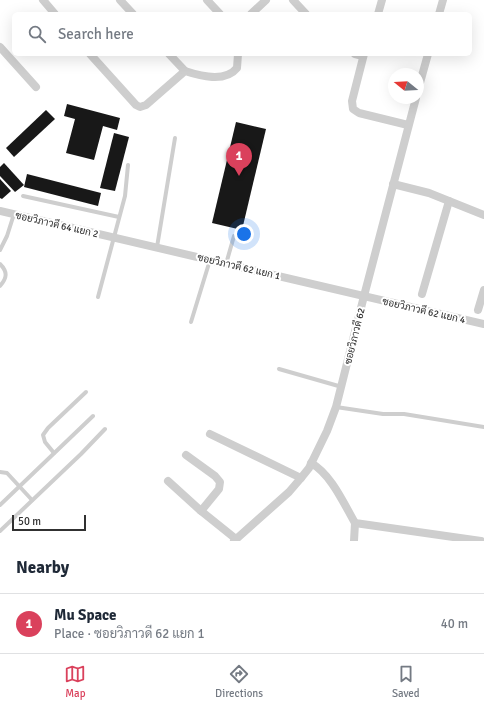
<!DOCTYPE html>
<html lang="en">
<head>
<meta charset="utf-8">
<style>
  :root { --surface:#fff; --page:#f6f6f7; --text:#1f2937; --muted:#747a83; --line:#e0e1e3; --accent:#da415c }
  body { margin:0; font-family:Signika,Sarabun,sans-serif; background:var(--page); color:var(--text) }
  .compass { position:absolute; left:388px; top:68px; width:36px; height:36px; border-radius:50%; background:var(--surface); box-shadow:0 4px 16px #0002; rotate:288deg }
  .scale { position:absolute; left:12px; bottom:10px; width:74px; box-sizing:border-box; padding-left:4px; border:2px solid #313131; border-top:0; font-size:11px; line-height:14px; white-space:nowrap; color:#313131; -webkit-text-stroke:3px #fff; paint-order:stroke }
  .you { position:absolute; left:244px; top:234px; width:14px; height:14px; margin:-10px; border:3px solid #fff; border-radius:50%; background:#1a73e8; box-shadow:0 0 0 6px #1a73e833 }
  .badge { display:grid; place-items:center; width:26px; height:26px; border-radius:50%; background:var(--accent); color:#fff; font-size:13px; font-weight:700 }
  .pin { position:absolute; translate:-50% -33px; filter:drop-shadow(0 1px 2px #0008) }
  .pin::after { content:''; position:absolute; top:21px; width:14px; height:12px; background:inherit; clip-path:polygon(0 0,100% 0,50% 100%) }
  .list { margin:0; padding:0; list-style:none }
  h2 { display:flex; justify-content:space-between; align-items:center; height:52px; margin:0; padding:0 16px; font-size:17px }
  h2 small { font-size:13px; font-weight:400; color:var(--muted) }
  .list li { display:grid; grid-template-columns:26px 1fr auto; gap:12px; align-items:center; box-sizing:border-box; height:60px; padding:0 16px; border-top:1px solid var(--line) }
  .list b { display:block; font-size:15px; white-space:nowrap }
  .list p { margin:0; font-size:13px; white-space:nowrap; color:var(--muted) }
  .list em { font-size:13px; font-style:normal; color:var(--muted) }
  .icon { flex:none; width:22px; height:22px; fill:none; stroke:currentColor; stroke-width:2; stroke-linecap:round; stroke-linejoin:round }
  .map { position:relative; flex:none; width:484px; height:541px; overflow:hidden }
  .search { position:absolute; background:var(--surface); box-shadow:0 4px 16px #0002; left:12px; right:12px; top:12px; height:44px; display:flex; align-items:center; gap:10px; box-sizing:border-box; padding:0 14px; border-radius:6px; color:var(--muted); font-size:15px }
  .sheet { height:112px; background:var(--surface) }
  nav { display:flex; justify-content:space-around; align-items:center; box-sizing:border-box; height:56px; border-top:1px solid var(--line); background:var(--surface); font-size:11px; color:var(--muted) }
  nav a { display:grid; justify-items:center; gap:2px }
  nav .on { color:var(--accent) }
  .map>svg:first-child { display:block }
  .building { fill:#181818 }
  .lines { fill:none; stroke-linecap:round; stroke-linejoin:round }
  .service { stroke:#cecece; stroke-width:4 }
  .minor { stroke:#cecece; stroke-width:8 }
  .labels { text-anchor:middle; stroke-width:4; stroke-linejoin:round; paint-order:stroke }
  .street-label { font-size:10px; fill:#313131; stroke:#fff }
</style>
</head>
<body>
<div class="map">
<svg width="484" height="541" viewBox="0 0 484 541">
  <rect width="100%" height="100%" fill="#fff"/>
  <g class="building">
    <path d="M67,104L120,118L117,130L103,126L94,160L66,153L75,119L64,116Z"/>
    <path d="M46,110L55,119L14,157L6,148Z"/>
    <path d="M236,122L266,129L242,230L212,223Z"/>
    <path d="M114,133L129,137L115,191L100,188Z"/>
    <path d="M4,163L24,185L15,192L0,176V167Z"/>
    <path d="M27,174L101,193L98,206L24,187Z"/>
    <path d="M0,179L11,191L2,199L0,198Z"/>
  </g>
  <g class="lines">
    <g class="service">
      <path d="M23,196L119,217"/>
      <path d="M157,247L175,138"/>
      <path d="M0,250L7,236L14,214"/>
      <path d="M0,264C8,272 7,278 0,286"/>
      <path d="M226,264L234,236"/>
      <path d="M98,297L125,196L128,165"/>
      <path d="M191,322L210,260"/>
      <path d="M279,369L342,387"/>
      <path d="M336,407L383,414H404L484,427"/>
      <path d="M54,453L45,442L43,435L48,428L86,392"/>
      <path d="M0,472L7,473L32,500"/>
      <path d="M0,505L93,416"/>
      <path d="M0,531L81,454L105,429"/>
    </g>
    <g class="minor">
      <path d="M43,0L55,14"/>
      <path d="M120,0L133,14"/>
      <path d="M207,0L220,14"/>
      <path d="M293,0L306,14"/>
      <path d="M251,14L266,0"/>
      <path d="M378,14L382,0"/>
      <path d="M439,14L443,0"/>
      <path d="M0,47L36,87"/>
      <path d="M90,54L136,105L140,107L146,105L185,71C200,76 225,83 237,68L238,54"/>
      <path d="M169,54L185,71"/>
      <path d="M355,54L363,56"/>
      <path d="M364,54L352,101L353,109L359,113L408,125"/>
      <path d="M418,90L428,54"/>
      <path d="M393,184L429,193L484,215"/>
      <path d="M0,211L484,324"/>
      <path d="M422,294L449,201"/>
      <path d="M478,310L484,290"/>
      <path d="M210,434L301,478"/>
      <path d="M186,455L215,476L220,482L219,489L201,511"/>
      <path d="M311,463C331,474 344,504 355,523L481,541"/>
      <path d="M168,481L201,511L236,539"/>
      <path d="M234,541L289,492L301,478L309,468L327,431L336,407L364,296L416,98"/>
      <path d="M354,541L355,523"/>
    </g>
  </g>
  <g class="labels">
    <g class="street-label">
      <text transform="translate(57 224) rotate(13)" y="4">ซอยวิภาวดี 64 แยก 2</text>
      <text transform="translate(239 266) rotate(13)" y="4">ซอยวิภาวดี 62 แยก 1</text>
      <text transform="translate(424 310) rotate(13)" y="4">ซอยวิภาวดี 62 แยก 4</text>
      <text transform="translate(354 336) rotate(-76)" y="4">ซอยวิภาวดี 62</text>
    </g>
  </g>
</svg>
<svg class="compass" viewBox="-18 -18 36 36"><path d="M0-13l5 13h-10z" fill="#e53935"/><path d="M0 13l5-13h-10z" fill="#747a83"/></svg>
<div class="scale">50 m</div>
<div class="you"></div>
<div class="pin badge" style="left:239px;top:176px">1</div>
<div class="search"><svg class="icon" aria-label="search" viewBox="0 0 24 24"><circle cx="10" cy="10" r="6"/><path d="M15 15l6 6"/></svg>Search here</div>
</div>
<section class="sheet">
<h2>Nearby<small></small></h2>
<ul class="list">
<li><span class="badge">1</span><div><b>Mu Space</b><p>Place · ซอยวิภาวดี 62 แยก 1</p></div><em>40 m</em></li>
</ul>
</section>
<nav>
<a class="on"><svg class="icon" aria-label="map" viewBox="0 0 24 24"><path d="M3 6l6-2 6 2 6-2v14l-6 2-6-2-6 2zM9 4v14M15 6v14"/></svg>Map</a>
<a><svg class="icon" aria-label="directions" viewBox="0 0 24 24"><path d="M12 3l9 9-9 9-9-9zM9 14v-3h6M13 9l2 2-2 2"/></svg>Directions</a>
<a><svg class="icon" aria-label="saved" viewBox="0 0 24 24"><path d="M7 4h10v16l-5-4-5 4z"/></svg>Saved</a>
</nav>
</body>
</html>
